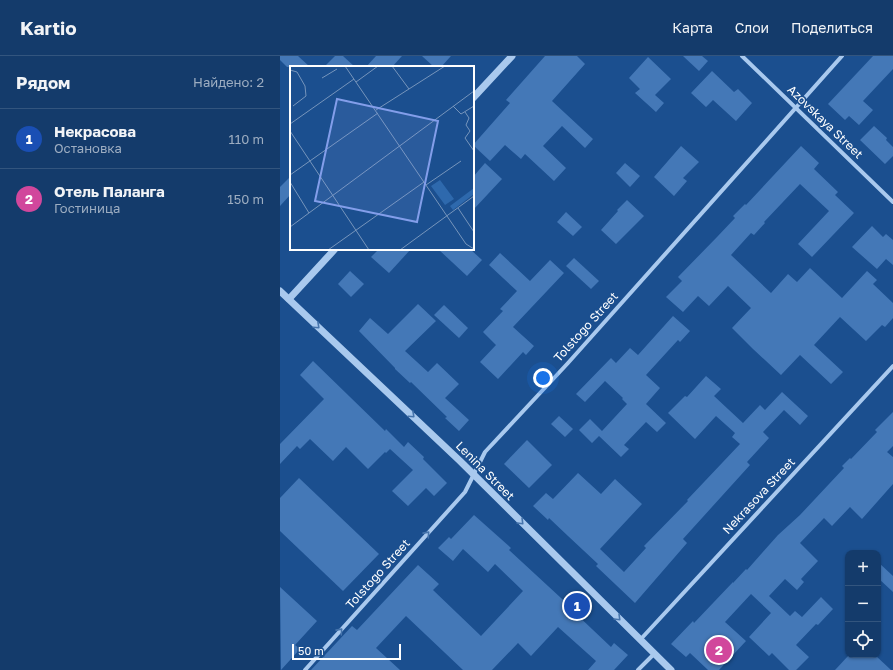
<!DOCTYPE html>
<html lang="ru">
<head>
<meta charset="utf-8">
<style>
  :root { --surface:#143b6b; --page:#1d4271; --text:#f1f3f6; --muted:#9dadc1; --line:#33557e; --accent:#ffd166 }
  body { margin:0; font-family:"Golos Text",sans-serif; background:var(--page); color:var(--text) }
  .controls { position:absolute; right:12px; bottom:12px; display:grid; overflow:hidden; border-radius:8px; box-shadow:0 1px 3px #0004 }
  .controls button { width:36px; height:36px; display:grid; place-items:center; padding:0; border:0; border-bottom:1px solid var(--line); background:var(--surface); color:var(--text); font:20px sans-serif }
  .scale { position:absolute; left:12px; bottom:10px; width:109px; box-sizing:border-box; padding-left:4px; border:2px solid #fff; border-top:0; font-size:11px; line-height:14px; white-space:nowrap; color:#fff; -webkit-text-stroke:3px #1b4f8f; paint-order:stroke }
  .you { position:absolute; left:263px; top:322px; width:14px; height:14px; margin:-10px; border:3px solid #fff; border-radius:50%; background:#1a73e8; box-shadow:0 0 0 6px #1a73e833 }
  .badge { display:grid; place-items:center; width:26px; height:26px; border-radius:50%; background:var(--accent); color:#fff; font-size:13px; font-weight:700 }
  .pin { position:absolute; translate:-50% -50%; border:2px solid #fff; box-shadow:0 1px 4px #0006 }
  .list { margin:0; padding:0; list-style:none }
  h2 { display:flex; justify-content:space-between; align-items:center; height:52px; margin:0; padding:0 16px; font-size:17px }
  h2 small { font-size:13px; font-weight:400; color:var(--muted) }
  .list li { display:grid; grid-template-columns:26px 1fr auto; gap:12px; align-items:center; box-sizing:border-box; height:60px; padding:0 16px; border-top:1px solid var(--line) }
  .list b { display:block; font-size:15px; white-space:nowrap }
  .list p { margin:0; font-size:13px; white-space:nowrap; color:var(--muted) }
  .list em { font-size:13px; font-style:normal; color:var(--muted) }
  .icon { flex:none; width:22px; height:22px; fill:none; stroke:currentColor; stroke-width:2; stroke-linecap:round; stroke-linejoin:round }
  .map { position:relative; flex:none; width:613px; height:614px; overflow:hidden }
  header { display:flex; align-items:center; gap:24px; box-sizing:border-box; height:56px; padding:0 20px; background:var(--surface); border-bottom:1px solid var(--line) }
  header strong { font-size:19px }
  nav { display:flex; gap:22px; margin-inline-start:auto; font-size:14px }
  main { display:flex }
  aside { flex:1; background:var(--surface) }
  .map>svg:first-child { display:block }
  .building { fill:#4478b7 }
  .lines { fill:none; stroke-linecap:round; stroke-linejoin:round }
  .minor { stroke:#a9c9ee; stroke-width:4 }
  .tertiary { stroke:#a9c9ee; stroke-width:7 }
  .oneway { stroke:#4674ac }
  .labels { text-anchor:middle; stroke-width:3.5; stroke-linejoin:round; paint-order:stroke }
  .street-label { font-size:12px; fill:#fff; stroke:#1b4f8f }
  .inset-road { fill:none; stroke:#7695bc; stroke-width:1 }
  .view { fill:#839eea; fill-opacity:0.15; stroke:#839eea; stroke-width:2 }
  .inset-edge { fill:none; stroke:#fff; stroke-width:2 }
</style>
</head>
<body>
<header>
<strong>Kartio</strong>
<nav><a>Карта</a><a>Слои</a><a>Поделиться</a></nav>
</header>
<main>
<aside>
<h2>Рядом<small>Найдено: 2</small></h2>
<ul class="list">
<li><span class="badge" style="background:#1a4fb4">1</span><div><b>Некрасова</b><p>Остановка</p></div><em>110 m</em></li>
<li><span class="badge" style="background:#d1479c">2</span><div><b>Отель Паланга</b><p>Гостиница</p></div><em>150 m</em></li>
</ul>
</aside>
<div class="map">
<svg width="613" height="614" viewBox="0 0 613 614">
  <rect width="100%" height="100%" fill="#1b4f8f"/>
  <g class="building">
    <path d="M0,0H18L30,11H7L0,4Z"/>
    <path d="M55,0H63L75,11H44Z"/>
    <path d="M96,0H122L112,11H86Z"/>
    <path d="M142,0H171L161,11H154Z"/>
    <path d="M265,0H297L305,8L272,45L313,83L305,92L282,70L263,90L286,112L274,125L245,98L241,103L225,89L210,105L193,89L230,47L226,44Z"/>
    <path d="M403,0H422L428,5L419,15Z"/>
    <path d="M593,0H613V13L583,45L593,54L579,69L569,60L565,64L548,48Z"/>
    <path d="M368,1L391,23L375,39L384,47L376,56L355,37L360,33L349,22Z"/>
    <path d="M432,15L454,36L458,33L472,47L456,65L433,44L426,51L411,37Z"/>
    <path d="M594,70L607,82L606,84L613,91V100L605,108L580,84Z"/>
    <path d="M401,90L419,106L403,122L407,125L394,140L374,121Z"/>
    <path d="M521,90L539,107L534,113L558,136L555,139L574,157L532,201L518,188L549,155L520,128L484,166L485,167L474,179L471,177L451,199L491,237L508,218L517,226L530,212L562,242L587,215L597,224L593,228L613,247V262L605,271L602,269L586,285L560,261L534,289L563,316L551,328L520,299L501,319L473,293L452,272L471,252L448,230L429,250L418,240L403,256L386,241L402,225L398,221L437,181L455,162L453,160L465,148L466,149Z"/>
    <path d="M205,107L222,123L193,154V121Z"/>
    <path d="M345,107L360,120L350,131L336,117Z"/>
    <path d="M11,120V138L0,150V131Z"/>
    <path d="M347,144L364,160L336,188L321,174L338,155L337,154Z"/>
    <path d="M286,156L302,171L293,180L277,166Z"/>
    <path d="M592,170L603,181L606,178L613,184V209L606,203L597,213L572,191Z"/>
    <path d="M99,193H131L109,217L91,201Z"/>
    <path d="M158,193H190L202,204L187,220Z"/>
    <path d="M220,197L250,225L270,204L284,217L233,271L254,290L246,299L243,296L218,323L200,306L216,289L203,276L223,255L220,253L237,235L209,209Z"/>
    <path d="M294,202L319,225L311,233L286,210Z"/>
    <path d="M70,215L84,228L71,241L58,228Z"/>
    <path d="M138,248L156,265L125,295L148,316L157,307L179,328L165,342L189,364L179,375L165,362L167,361L131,326L130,327L115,313V312L79,275L90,262L108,278Z"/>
    <path d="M164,249L188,272L179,282L154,259Z"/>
    <path d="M393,260L410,275L400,286L398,284L366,319L380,332L366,348L386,367L377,376L366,366L344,389L349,393L341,401L319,380L312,387L299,374L310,363L322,375L347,348L342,343L343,342L325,325L305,346L296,338L331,302L336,307L350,292L358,299Z"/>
    <path d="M33,305L105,375L106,373L124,391L128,386L144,401L143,403L167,427L154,440L146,432L128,450L112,435L133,414L110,393L106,397L105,396L88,413L66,391L53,405L30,383L20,393L17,390L0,408V388L44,343L20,319Z"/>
    <path d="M426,320L441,333L434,340L463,367L480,349L485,354L502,336L528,360L520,369L504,354L483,376L489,382L467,406L470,409L403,483L407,487L355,547L316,510L318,508L288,480L269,462L268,464L253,450L266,437L273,443L298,417L321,438L335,423L362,448L320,493L344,516L366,492L364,490L408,445L407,444L460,388L452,381L455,377L436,360L415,383L388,357L405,340L407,341Z"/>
    <path d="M613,356V390L607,396L613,401V428L582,463L570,451L552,470L544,462L520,487L538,505L521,523L524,526L517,534L505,523L489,540L510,560L515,555L522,561L541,541L553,553L538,569L536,568L516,589L529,601L516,614H509L492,597L489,600L469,581L491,557L471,538L445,566L466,585L439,614H428L410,597L406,601L391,588L413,565L414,567L453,526V527L466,513L467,514L498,479L520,459L564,412L562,410L570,402L571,403L597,376L595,374Z"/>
    <path d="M279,360L293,373L285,381L271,368Z"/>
    <path d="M247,384L272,409L249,432L224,408Z"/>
    <path d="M19,422L99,498L63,535L0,475V442Z"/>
    <path d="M194,459L231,492L229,494L294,554L293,555L331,591L334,587L348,599L334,614H308L316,605L278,571L251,600L238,587L212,614H183L126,560L96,592L120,614H31L72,570L77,574L138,509L159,528L153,534L201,580L243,535L215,508L208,516L183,493L173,505L158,492L169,481L171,483Z"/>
    <path d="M598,506L613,520V536L598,522Z"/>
    <path d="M0,531L37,565L15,589L20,593L1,614Z"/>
    <path d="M569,599H595L611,614H555Z"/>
  </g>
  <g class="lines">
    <g class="minor">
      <path d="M462,0L613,146"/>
      <path d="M360,584L613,310"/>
      <path d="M25,614L185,436L205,396L288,307L562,0"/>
      <path d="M358,614L374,598"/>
    </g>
    <g class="tertiary">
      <path d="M193,42L232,0"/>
      <path d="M0,235L180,405L391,614"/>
      <path d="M9,243L55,193"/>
    </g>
  </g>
  <defs><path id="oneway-chevron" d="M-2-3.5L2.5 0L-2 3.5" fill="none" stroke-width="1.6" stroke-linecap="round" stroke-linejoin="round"/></defs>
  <g class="oneway">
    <use href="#oneway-chevron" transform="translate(37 270) rotate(43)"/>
    <use href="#oneway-chevron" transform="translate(132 359) rotate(43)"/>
    <use href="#oneway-chevron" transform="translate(241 466) rotate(45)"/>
    <use href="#oneway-chevron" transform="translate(147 478) rotate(-48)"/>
    <use href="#oneway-chevron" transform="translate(338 562) rotate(45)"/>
    <use href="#oneway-chevron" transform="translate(60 575) rotate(-48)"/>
  </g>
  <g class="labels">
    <g class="street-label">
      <text transform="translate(545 66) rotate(44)" y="4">Azovskaya Street</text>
      <text transform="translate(306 271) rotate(-48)" y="4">Tolstogo Street</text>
      <text transform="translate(205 415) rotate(45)" y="4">Lenina Street</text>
      <text transform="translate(479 440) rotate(-47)" y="4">Nekrasova Street</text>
      <text transform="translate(98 518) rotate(-48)" y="4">Tolstogo Street</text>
    </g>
  </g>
  <g transform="translate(10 10)">
    <rect width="184" height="184" fill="#1b4f8f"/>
    <path d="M150,114L164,133L155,139L141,120ZM184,122V128L163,144L160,140Z" fill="#2e69ad"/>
    <path class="inset-road" d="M55,0L176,178L184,183M102,0L119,23M0,4L7,6L15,20L16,30L3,40M32,12L47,3M66,16L88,0M163,40L171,48L184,40M86,44L155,0M175,46L179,52L176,59L180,65L175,72L184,85M0,58L64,13M0,65L79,184M0,109L88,47M0,116L19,147M136,119L171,95M168,142L184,166M0,161L184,25M38,184L134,116M110,184L184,130"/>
    <path class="view" d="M47,33L148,55L127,156L25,135Z"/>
    <rect width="184" height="184" class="inset-edge"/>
  </g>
</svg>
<div class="controls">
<button>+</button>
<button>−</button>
<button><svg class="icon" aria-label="locate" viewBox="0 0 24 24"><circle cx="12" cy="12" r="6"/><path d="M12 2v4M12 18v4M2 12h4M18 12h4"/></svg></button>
</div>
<div class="scale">50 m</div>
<div class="you"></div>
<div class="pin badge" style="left:297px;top:550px;background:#1a4fb4">1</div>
<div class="pin badge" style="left:439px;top:594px;background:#d1479c">2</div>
</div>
</main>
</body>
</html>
